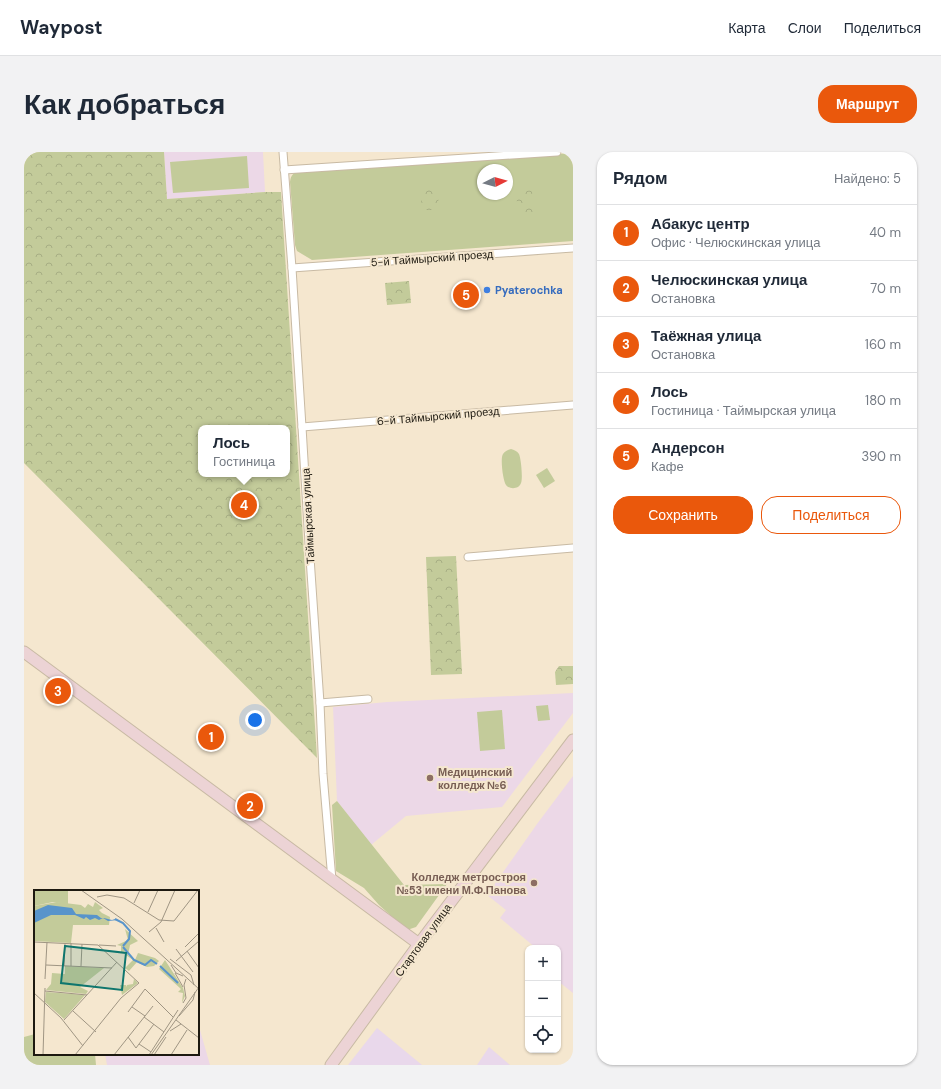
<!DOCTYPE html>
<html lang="ru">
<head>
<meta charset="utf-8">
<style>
  :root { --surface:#fff; --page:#f2f2f3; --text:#1f2937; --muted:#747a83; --line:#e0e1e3; --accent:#ea580c }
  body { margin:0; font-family:"DM Sans",sans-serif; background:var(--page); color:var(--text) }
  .controls { position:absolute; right:12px; bottom:12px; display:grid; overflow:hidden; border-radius:8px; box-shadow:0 1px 3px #0004 }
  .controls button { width:36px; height:36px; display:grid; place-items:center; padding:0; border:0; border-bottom:1px solid var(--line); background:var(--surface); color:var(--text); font:20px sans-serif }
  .compass { position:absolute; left:453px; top:12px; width:36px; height:36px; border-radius:50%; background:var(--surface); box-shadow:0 1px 3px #0004; rotate:84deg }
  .you { position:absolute; left:231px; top:568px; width:14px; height:14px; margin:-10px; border:3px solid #fff; border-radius:50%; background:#1a73e8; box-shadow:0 0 0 6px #1a73e833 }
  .badge { display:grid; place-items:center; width:26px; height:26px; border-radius:50%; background:var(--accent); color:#fff; font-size:13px; font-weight:700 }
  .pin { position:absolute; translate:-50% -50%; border:2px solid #fff; box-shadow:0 1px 4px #0006 }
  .popup { position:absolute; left:174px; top:273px; width:92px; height:52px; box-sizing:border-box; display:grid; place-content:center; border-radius:8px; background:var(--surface); filter:drop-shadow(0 1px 3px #0005); font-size:13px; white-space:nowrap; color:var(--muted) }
  .popup b { font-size:15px; color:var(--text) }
  .popup::after { content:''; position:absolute; left:50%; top:100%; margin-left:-8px; border:8px solid transparent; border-top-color:var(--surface) }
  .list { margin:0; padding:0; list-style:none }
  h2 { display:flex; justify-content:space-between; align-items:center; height:52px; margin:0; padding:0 16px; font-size:17px }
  h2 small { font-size:13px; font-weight:400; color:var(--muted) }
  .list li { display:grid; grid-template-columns:26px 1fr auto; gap:12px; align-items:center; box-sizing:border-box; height:56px; padding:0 16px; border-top:1px solid var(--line) }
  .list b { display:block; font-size:15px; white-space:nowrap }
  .list p { margin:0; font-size:13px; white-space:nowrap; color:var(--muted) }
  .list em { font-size:13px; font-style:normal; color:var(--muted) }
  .actions { display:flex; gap:8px; padding:12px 16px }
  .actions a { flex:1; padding:9px 0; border:1px solid var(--accent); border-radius:16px; text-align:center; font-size:14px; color:var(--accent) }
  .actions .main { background:var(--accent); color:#fff }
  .icon { flex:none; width:22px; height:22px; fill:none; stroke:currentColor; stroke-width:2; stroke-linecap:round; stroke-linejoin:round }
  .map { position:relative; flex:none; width:549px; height:913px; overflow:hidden; border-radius:16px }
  header { display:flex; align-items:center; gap:24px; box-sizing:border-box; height:56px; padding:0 20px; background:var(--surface); border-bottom:1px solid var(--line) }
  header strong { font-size:19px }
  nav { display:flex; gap:22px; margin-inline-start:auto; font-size:14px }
  .intro { display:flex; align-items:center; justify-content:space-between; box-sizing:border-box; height:96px; padding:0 24px }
  h1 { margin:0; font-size:28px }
  .button { padding:10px 18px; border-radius:16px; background:var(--accent); color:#fff; font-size:14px; font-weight:700 }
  main { display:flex; gap:24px; padding:0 24px }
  aside { flex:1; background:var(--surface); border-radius:16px; box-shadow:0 1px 3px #0004 }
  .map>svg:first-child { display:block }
  .industrial { fill:#e9d8eb }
  .education { fill:#ecd8e7 }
  .green { fill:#c3cb9a; fill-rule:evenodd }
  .forest { fill:url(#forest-crowns); fill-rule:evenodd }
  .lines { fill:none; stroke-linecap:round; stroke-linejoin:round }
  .street-casing { stroke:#c8baa4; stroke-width:9 }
  .secondary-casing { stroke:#c8baa4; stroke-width:13 }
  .street { stroke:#fff; stroke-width:7 }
  .secondary { stroke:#ecd3d5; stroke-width:11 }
  .shop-dot { fill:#3f7fe0; stroke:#f5e7cf; stroke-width:1.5 }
  .education-dot { fill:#8d6e63; stroke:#f5e7cf; stroke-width:1.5 }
  .labels { text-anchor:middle; stroke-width:4; stroke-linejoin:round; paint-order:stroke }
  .street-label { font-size:11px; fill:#1d1910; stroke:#f5e7cf }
  .shop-label { font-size:11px; font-weight:bold; fill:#366cbe; stroke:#f5e7cf; text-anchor:start }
  .education-label { font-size:11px; font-weight:bold; fill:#785e54; stroke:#f5e7cf; text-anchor:start }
  .inset-river { fill:none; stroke:#5894cb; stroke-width:2 }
  .inset-road { fill:none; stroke:#9f9583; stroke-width:1 }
  .view { fill:#0f766e; fill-opacity:0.15; stroke:#0f766e; stroke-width:2 }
  .inset-edge { fill:none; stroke:#1d1910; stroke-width:2 }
</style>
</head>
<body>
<header>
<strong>Waypost</strong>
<nav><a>Карта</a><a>Слои</a><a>Поделиться</a></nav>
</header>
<div class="intro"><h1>Как добраться</h1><a class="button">Маршрут</a></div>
<main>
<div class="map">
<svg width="549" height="913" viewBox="0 0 549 913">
  <defs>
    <pattern id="forest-crowns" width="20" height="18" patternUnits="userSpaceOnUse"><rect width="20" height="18" fill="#c3cb9a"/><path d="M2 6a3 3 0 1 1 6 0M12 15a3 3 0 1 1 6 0" fill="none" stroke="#a7ae84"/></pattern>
  </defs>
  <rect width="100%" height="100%" fill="#f5e7cf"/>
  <g class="industrial">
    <path d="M353,876L398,913H324Z"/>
    <path d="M465,895L486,913H453Z"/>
  </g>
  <g class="education">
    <path d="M140,0H239L241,40L143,47Z"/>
    <path d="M549,541V561L478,655L382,664L347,693L313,649L309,555L363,550Z"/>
    <path d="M549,624V841L534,829V796H512L476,766L482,758L463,743L513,672Z"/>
    <path d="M174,871L186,913H83L81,902H174Z"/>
  </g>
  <g class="green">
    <path d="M549,1V89L288,108L273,99L271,93L266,30C267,23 269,21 275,19ZM459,18H483V42H459Z"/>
    <path d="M223,4L225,36L149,41L146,10Z"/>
    <path d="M487,297C490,298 493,299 495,302C497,306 499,327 497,331C495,337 486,338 482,333C479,329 476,306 479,302C481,299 484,298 487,297Z"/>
    <path d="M523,316L531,329L520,336L512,323Z"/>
    <path d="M524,553L526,568L514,569L512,554Z"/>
    <path d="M478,558L481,597L456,599L453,560Z"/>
    <path d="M313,649L380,733L423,732L392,775L383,778L355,753L340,736L312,719L308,653Z"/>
    <path d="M11,882V902H71L72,913H0V885Z"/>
  </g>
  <g class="forest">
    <path d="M0,0H140L143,47L241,40H257L293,606L0,311ZM177,276H263V322H177Z"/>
    <path d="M403,35L409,36C415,42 415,46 414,54L409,58H402L398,56C397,47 395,41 403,35Z"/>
    <path d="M508,38L510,60L494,61L492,40Z"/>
    <path d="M385,129L387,151L363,153L361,131Z"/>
    <path d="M432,404L438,522L407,523L402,405Z"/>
    <path d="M535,514H549V532L532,533L531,520Z"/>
  </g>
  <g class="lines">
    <defs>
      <g id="street">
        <path d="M259,0L268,116L278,275L285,391L296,551L299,622L308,728"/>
        <path d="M260,18L533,0"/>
        <path d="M268,116L549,96"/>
        <path d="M278,275L549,253"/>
        <path d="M444,405L549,396"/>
        <path d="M296,551L344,547"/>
      </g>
      <g id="secondary">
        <path d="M0,500L395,792"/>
        <path d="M307,913L395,792L549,588"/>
      </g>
    </defs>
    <use href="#street" class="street-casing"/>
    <use href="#secondary" class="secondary-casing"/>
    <use href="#street" class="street"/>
    <use href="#secondary" class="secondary"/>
  </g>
  <circle class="shop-dot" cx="463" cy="138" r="4"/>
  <g class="education-dot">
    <circle cx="406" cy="626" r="4"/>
    <circle cx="510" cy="731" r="4"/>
  </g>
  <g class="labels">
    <g class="street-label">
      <text transform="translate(408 106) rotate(-4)" y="4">5-й Таймырский проезд</text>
      <text transform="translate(414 264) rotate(-5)" y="4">6-й Таймырский проезд</text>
      <text transform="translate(284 364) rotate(-93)" y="4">Таймырская улица</text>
      <text transform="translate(399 788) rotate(-54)" y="4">Стартовая улица</text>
    </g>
    <g class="shop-label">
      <text x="471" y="142">Pyaterochka</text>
    </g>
    <g class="education-label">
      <text x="414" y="624">Медицинский<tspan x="414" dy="13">колледж №6</tspan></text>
      <text x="502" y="729" text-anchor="end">Колледж метростроя<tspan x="502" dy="13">№53 имени М.Ф.Панова</tspan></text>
    </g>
  </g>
  <g transform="translate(10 738)">
    <rect width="165" height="165" fill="#f5e7cf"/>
    <path d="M131,70L149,98L151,106L148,113L149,103L144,102L147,99L125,79ZM100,89L104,93L88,105L86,95H92L93,97V95L99,94Z" fill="#c3cb9a"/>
    <path d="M23,12L47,15L51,18L54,14L59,17L61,12L69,18L65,20L68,23L76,27L75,35H39L37,53L0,51V16ZM91,39L104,51L96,55L94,65L101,70L104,63L121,68L125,71L120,76L113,77L103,72L95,81L91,78L99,70L92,65V61L87,62V56L83,55L94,50ZM31,76L70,78L46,97L54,101L52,104L12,100L17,94L18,83L31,84ZM12,102L51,105L30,129L11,112Z" fill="#c3cb9a"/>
    <path d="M0,0H34V14L19,12L0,16Z" fill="#c3cb9a"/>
    <path d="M14,15L38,18L42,24L63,25L67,28H70L78,30L81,29L84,30L74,31L69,28L65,30L61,28L56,30L52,27L50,29L41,25H17L0,33V21Z" fill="#5894cb"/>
    <path class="inset-river" d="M81,29L89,33L96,41L95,49L89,56M89,57L100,70L111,75L117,70L123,74M126,76L144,93"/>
    <path class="inset-road" d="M47,0L88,29L165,99M63,7L73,5L90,8L125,30L140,31L164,0M100,13L106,0M114,22L124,0M122,38L130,52M115,42L127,32L141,0M0,52L64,55L105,93L87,108L41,165M65,55L82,56M151,57L165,43M142,59L159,82M153,61L165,78M136,69L157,85L160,95M142,71L165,51M12,75L78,78M137,75L142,83L149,86M30,76L31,53M37,76V53M47,76L48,54M141,83L149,97M11,89L13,52M11,101L53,105M0,103L27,128L49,156M149,113L152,108L150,95L152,89M98,117L111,126M39,121L62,142M94,122L111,99L139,127M145,126L159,110L161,102M110,127L130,142M30,130L83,72M142,130L165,148M136,141L147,134M94,147L102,158L120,134M105,154L117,162M9,165L11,98M80,165L119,116M115,165L144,120M117,165L165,97M120,165L132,147M137,165L153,140"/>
    <path class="view" d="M31,56L92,63L88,100L27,93Z"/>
    <rect width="165" height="165" class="inset-edge"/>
  </g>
</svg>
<div class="controls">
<button>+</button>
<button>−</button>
<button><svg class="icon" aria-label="locate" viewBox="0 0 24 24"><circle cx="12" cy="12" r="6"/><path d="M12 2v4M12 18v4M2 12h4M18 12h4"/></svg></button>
</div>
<svg class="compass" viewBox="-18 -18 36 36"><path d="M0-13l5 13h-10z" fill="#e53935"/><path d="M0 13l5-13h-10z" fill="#747a83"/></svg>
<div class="you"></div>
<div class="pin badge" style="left:187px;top:585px">1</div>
<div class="pin badge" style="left:226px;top:654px">2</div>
<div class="pin badge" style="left:34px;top:539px">3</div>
<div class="pin badge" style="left:220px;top:353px">4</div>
<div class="popup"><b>Лось</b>Гостиница</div>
<div class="pin badge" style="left:442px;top:143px">5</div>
</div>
<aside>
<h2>Рядом<small>Найдено: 5</small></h2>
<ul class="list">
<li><span class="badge">1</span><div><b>Абакус центр</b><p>Офис · Челюскинская улица</p></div><em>40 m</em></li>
<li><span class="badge">2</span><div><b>Челюскинская улица</b><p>Остановка</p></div><em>70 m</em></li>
<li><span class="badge">3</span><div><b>Таёжная улица</b><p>Остановка</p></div><em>160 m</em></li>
<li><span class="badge">4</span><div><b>Лось</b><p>Гостиница · Таймырская улица</p></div><em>180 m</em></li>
<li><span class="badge">5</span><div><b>Андерсон</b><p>Кафе</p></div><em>390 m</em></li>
</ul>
<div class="actions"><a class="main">Сохранить</a><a>Поделиться</a></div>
</aside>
</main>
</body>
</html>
